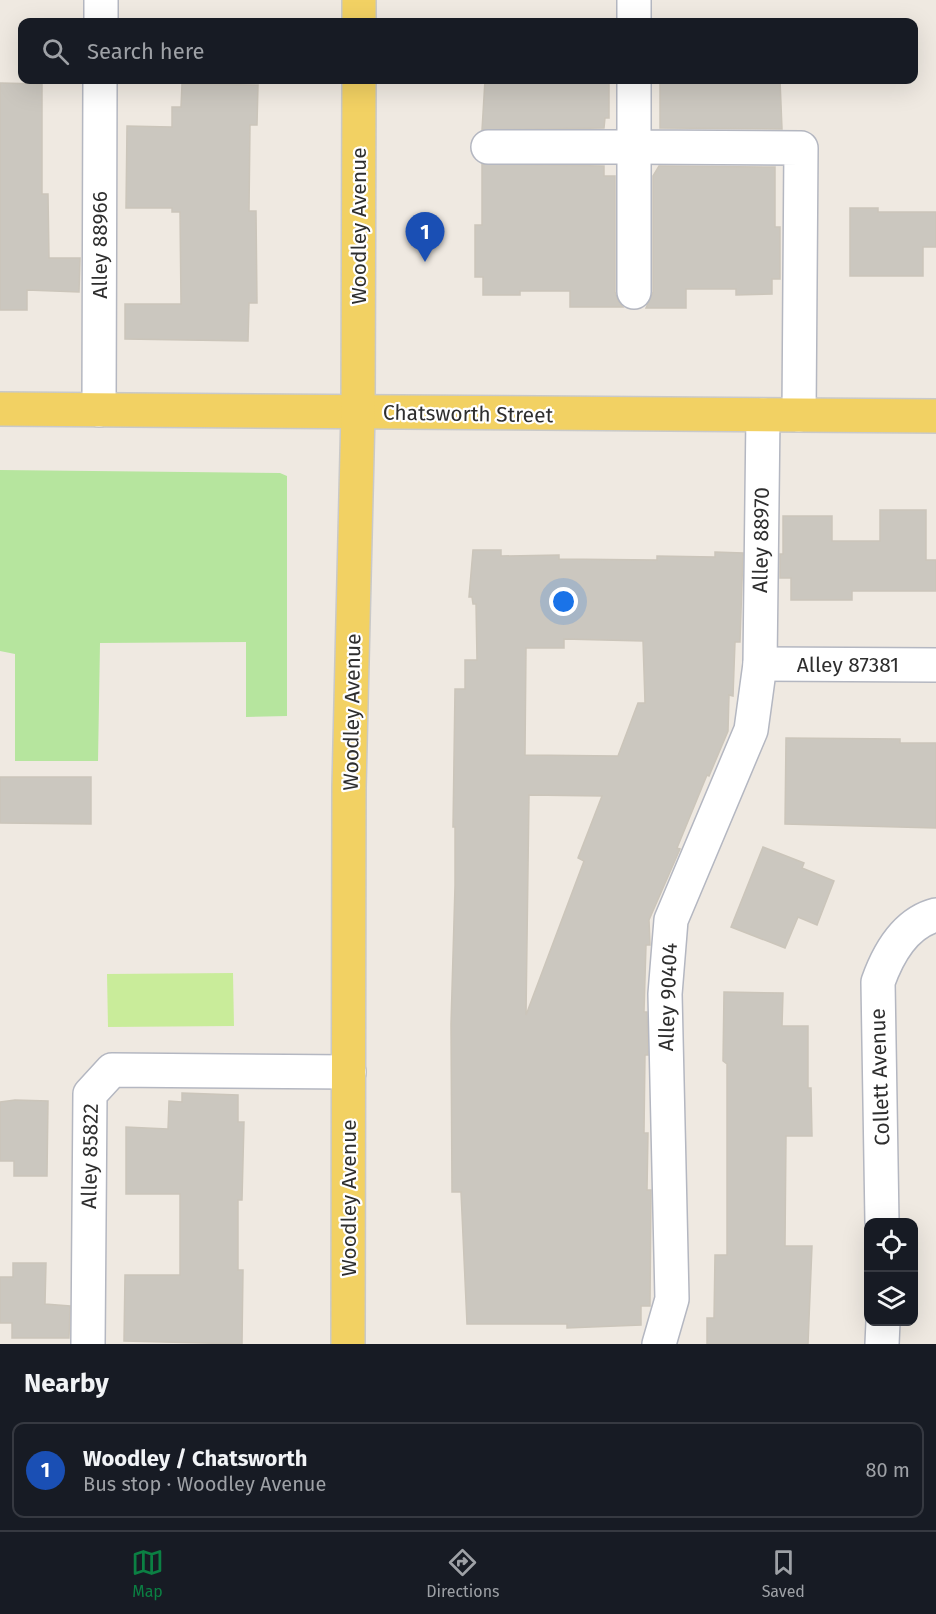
<!DOCTYPE html>
<html lang="en">
<head>
<meta charset="utf-8">
<style>
  :root { --surface:#171b24; --page:#20242c; --text:#f1f3f6; --muted:#9ea1a6; --line:#363941; --accent:#0b8043 }
  body { margin:0; font-family:"Fira Sans",sans-serif; background:var(--page); color:var(--text) }
  .controls { position:absolute; right:18px; bottom:18px; display:grid; overflow:hidden; border-radius:12px; box-shadow:0 6px 24px #0002 }
  .controls button { width:54px; height:54px; display:grid; place-items:center; padding:0; border:0; border-bottom:2px solid var(--line); background:var(--surface); color:var(--text); font:30px sans-serif }
  .you { position:absolute; left:564px; top:602px; width:21px; height:21px; margin:-15px; border:4px solid #fff; border-radius:50%; background:#1a73e8; box-shadow:0 0 0 9px #1a73e833 }
  .badge { display:grid; place-items:center; width:39px; height:39px; border-radius:50%; background:var(--accent); color:#fff; font-size:20px; font-weight:700 }
  .pin { position:absolute; translate:-50% -50px; filter:drop-shadow(0 2px 3px #0008) }
  .pin::after { content:''; position:absolute; top:32px; width:21px; height:18px; background:inherit; clip-path:polygon(0 0,100% 0,50% 100%) }
  .list { margin:0; padding:0; list-style:none }
  h2 { display:flex; justify-content:space-between; align-items:center; height:78px; margin:0; padding:0 24px; font-size:26px }
  h2 small { font-size:20px; font-weight:400; color:var(--muted) }
  .list li { display:grid; grid-template-columns:39px 1fr auto; gap:18px; align-items:center; box-sizing:border-box; height:96px; margin:0 12px 12px; padding:0 12px; border:2px solid var(--line); border-radius:12px }
  .list b { display:block; font-size:22px; white-space:nowrap }
  .list p { margin:0; font-size:20px; white-space:nowrap; color:var(--muted) }
  .list em { font-size:20px; font-style:normal; color:var(--muted) }
  .icon { flex:none; width:33px; height:33px; fill:none; stroke:currentColor; stroke-width:2; stroke-linecap:round; stroke-linejoin:round }
  .map { position:relative; flex:none; width:936px; height:1344px; overflow:hidden }
  .search { position:absolute; background:var(--surface); box-shadow:0 6px 24px #0002; left:18px; right:18px; top:18px; height:66px; display:flex; align-items:center; gap:15px; box-sizing:border-box; padding:0 21px; border-radius:12px; color:var(--muted); font-size:22px }
  .sheet { height:186px; background:var(--surface) }
  nav { display:flex; justify-content:space-around; align-items:center; box-sizing:border-box; height:84px; border-top:2px solid var(--line); background:var(--surface); font-size:16px; color:var(--muted) }
  nav a { display:grid; justify-items:center; gap:3px }
  nav .on { color:var(--accent) }
  .map>svg:first-child { display:block }
  .green { fill:#b6e59e }
  .pitch { fill:#c9ec9a }
  .building { fill:#cbc7bf; stroke:#cbc5ba; stroke-width:1.5; fill-rule:evenodd }
  .lines { fill:none; stroke-linecap:round; stroke-linejoin:round }
  .minor-casing { stroke:#b4b7c1; stroke-width:36 }
  .major-casing { stroke:#c9c9c9; stroke-width:36 }
  .minor { stroke:#fff; stroke-width:33 }
  .major { stroke:#f2d163; stroke-width:33 }
  .labels { text-anchor:middle; stroke-width:4.5; stroke-linejoin:round; paint-order:stroke }
  .street-label { font-size:21px; fill:#2e2e2e; stroke:#fff }
</style>
</head>
<body>
<div class="map">
<svg width="936" height="1344" viewBox="0 0 936 1344">
  <rect width="100%" height="100%" fill="#efe9e1"/>
  <path class="green" d="M0,470L280,473L287,476V716L246,717V642L100,643L98,761H15V654L0,651Z"/>
  <path class="pitch" d="M233,973L234,1026L108,1027L107,974Z"/>
  <g class="building">
    <path d="M485,80H609V118H605L604,128L482,130Z"/>
    <path d="M660,80H780L782,129L660,128Z"/>
    <path d="M0,83L42,84V194H48L49,258H80L79,292L27,290V310H0Z"/>
    <path d="M182,84L258,85L257,125H250L249,211H256L257,303H249L248,341L125,339V304H181L180,212H172V208H126L127,126L172,127V107H181Z"/>
    <path d="M482,164L604,166V176H615V292L618,301L623,307H570V291H520V295H483V277H475V225H482Z"/>
    <path d="M659,166L775,167V227H780V279H772V294L736,295V289H686V308H646L653,292V176Z"/>
    <path d="M850,208H878V212H936V247H923V276H850Z"/>
    <path d="M880,510H926V560H936V591H852V600H791V578H780V554H783V516H832V541H880Z"/>
    <path d="M473,550H501V556L559,555V559L657,560V556L715,557V552L743,553L740,642H735L733,696L729,695L728,731L709,776L707,775L677,848L680,849L649,920L650,945H646L644,1012H647L648,1055H645L644,1133H648L647,1190H651L650,1306H641V1325L567,1328V1324H467L461,1192H452L451,1024L455,886V827H453L455,689H465V660H477L476,604H473L472,597H469ZM564,639L643,641L645,703H638L618,756L525,755L526,648H564ZM529,795L602,796L578,858L584,861L526,1015Z"/>
    <path d="M786,738L900,739V743H936V828L785,824Z"/>
    <path d="M0,777H91V824L0,823Z"/>
    <path d="M763,847L804,863L802,868L834,881L817,925L798,917L785,948L731,927Z"/>
    <path d="M724,992L783,993L782,1026H808V1088H811L812,1136H786L785,1246H812L808,1344H707V1318H714L715,1255H727V1064L723,1061Z"/>
    <path d="M182,1093L238,1095V1122H244L242,1200H238V1270H243L242,1344L124,1341L125,1275H180V1194H126V1127L168,1129L169,1101L182,1102Z"/>
    <path d="M15,1100L48,1101L47,1176H14V1161H0V1102Z"/>
    <path d="M13,1263H46L45,1304L70,1306L69,1338H12V1323H0V1277H13Z"/>
  </g>
  <g class="lines">
    <defs>
      <g id="minor">
        <path d="M101,22V0"/>
        <path d="M634,22V0"/>
        <path d="M634,80V147L801,148L799,415"/>
        <path d="M488,147H634V292"/>
        <path d="M99,410L100,80"/>
        <path d="M760,664L936,665"/>
        <path d="M882,1222L878,982C888,954 905,923 936,915"/>
        <path d="M88,1344L90,1094L112,1070L349,1072"/>
        <path d="M659,1344L672,1299L665,994L671,920L751,730L760,664L763,415"/>
        <path d="M882,1344L883,1322"/>
      </g>
      <g id="major">
        <path d="M359,22V0"/>
        <path d="M0,409L936,416"/>
        <path d="M348,1344L349,787L358,412L359,80"/>
      </g>
    </defs>
    <use href="#minor" class="minor-casing"/>
    <use href="#major" class="major-casing"/>
    <use href="#minor" class="minor"/>
    <use href="#major" class="major"/>
  </g>
  <g class="labels">
    <g class="street-label">
      <text transform="translate(359 226) rotate(-90)" y="7">Woodley Avenue</text>
      <text transform="translate(100 245) rotate(-90)" y="7">Alley 88966</text>
      <text transform="translate(468 414) rotate(1)" y="7">Chatsworth Street</text>
      <text transform="translate(761 540) rotate(-89)" y="7">Alley 88970</text>
      <text x="848" y="672">Alley 87381</text>
      <text transform="translate(352 712) rotate(-89)" y="7">Woodley Avenue</text>
      <text transform="translate(668 997) rotate(-88)" y="7">Alley 90404</text>
      <text transform="translate(880 1077) rotate(-92)" y="7">Collett Avenue</text>
      <text transform="translate(90 1156) rotate(-89)" y="7">Alley 85822</text>
      <text transform="translate(349 1198) rotate(-90)" y="7">Woodley Avenue</text>
    </g>
  </g>
</svg>
<div class="controls">
<button><svg class="icon" aria-label="locate" viewBox="0 0 24 24"><circle cx="12" cy="12" r="6"/><path d="M12 2v4M12 18v4M2 12h4M18 12h4"/></svg></button>
<button><svg class="icon" aria-label="layers" viewBox="0 0 24 24"><path d="M12 4l9 5-9 5-9-5zM3 14l9 5 9-5"/></svg></button>
</div>
<div class="you"></div>
<div class="pin badge" style="left:425px;top:262px;background:#1a4fb4">1</div>
<div class="search"><svg class="icon" aria-label="search" viewBox="0 0 24 24"><circle cx="10" cy="10" r="6"/><path d="M15 15l6 6"/></svg>Search here</div>
</div>
<section class="sheet">
<h2>Nearby<small></small></h2>
<ul class="list">
<li><span class="badge" style="background:#1a4fb4">1</span><div><b>Woodley / Chatsworth</b><p>Bus stop · Woodley Avenue</p></div><em>80 m</em></li>
</ul>
</section>
<nav>
<a class="on"><svg class="icon" aria-label="map" viewBox="0 0 24 24"><path d="M3 6l6-2 6 2 6-2v14l-6 2-6-2-6 2zM9 4v14M15 6v14"/></svg>Map</a>
<a><svg class="icon" aria-label="directions" viewBox="0 0 24 24"><path d="M12 3l9 9-9 9-9-9zM9 14v-3h6M13 9l2 2-2 2"/></svg>Directions</a>
<a><svg class="icon" aria-label="saved" viewBox="0 0 24 24"><path d="M7 4h10v16l-5-4-5 4z"/></svg>Saved</a>
</nav>
</body>
</html>
